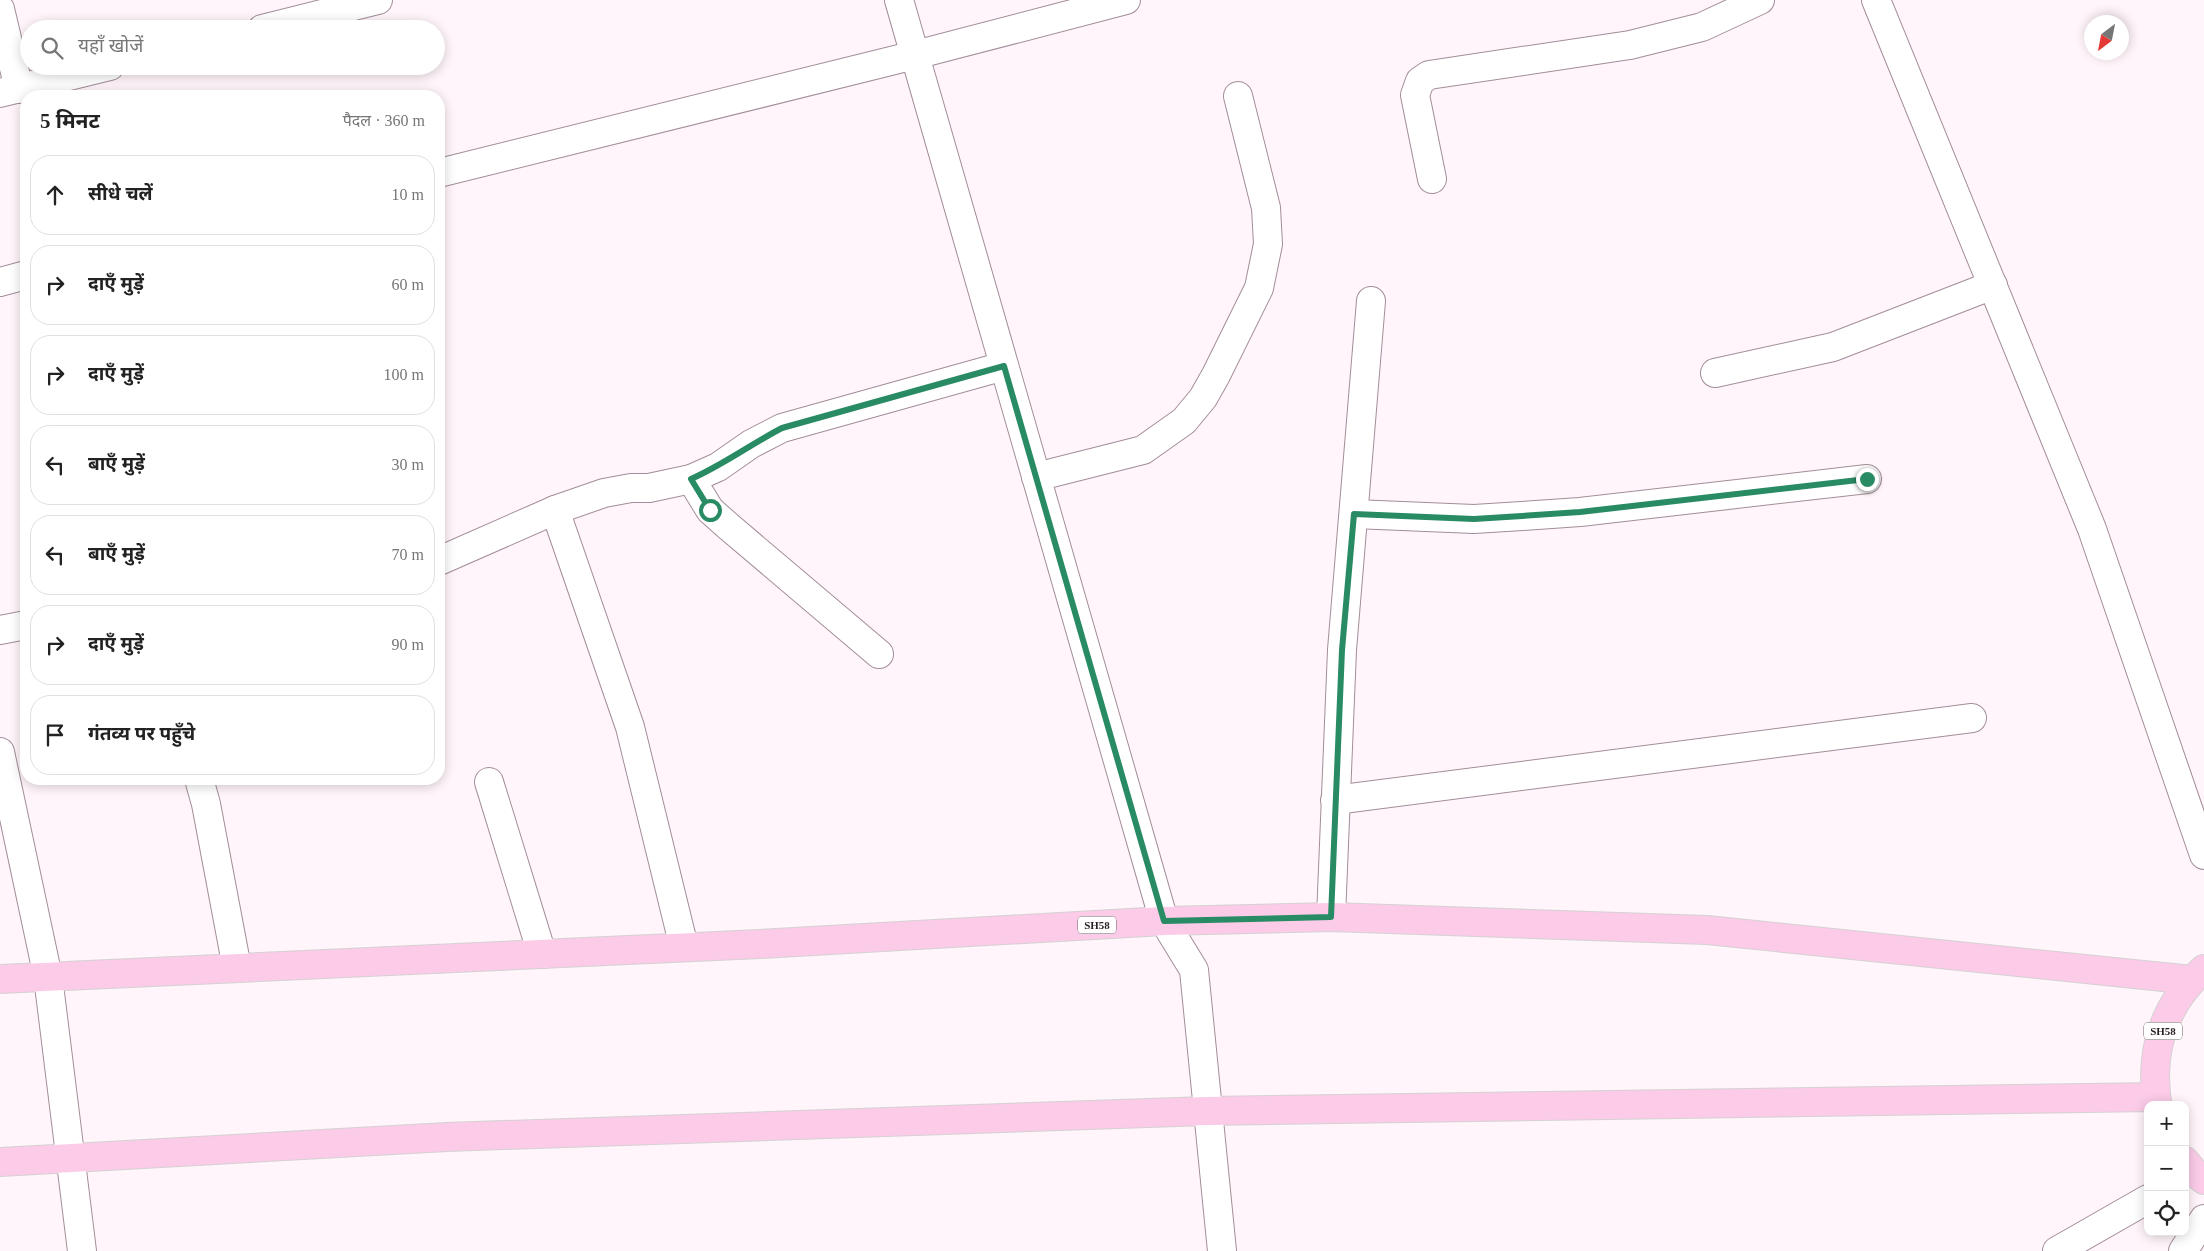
<!DOCTYPE html>
<html lang="hi">
<head>
<meta charset="utf-8">
<style>
  :root { --surface:#fff; --page:#f2f2f2; --text:#222; --muted:#767676; --line:#e0e0e0 }
  body { margin:0; font-family:"Times New Roman","Noto Sans Devanagari",serif; background:var(--page); color:var(--text) }
  .controls { position:absolute; right:15px; bottom:15px; display:grid; overflow:hidden; border-radius:10px; box-shadow:0 2px 12px #0003 }
  .controls button { width:45px; height:45px; display:grid; place-items:center; padding:0; border:0; border-bottom:1px solid var(--line); background:var(--surface); color:var(--text); font:25px sans-serif }
  .compass { position:absolute; left:2084px; top:15px; width:45px; height:45px; border-radius:50%; background:var(--surface); box-shadow:0 2px 12px #0003; rotate:212deg }
  .stop { position:absolute; width:15px; height:15px; margin:-11px; border:4px solid #298b64; border-radius:50%; background:#fff }
  .stop.end { background:#298b64; border-color:#fff; box-shadow:0 1px 5px #0008 }
  .list { margin:0; padding:0; list-style:none }
  h2 { display:flex; justify-content:space-between; align-items:center; height:65px; margin:0; padding:0 20px; font-size:21px }
  h2 small { font-size:16px; font-weight:400; color:var(--muted) }
  .list li { display:grid; grid-template-columns:32px 1fr auto; gap:15px; align-items:center; box-sizing:border-box; height:80px; margin:0 10px 10px; padding:0 10px; border:1px solid var(--line); border-radius:20px }
  .list b { display:block; font-size:19px; white-space:nowrap }
  .list em { font-size:16px; font-style:normal; color:var(--muted) }
  .icon { flex:none; width:28px; height:28px; fill:none; stroke:currentColor; stroke-width:2; stroke-linecap:round; stroke-linejoin:round }
  .map { position:relative; flex:none; width:2204px; height:1251px; overflow:hidden }
  .search { position:absolute; background:var(--surface); box-shadow:0 2px 12px #0003; left:20px; top:20px; width:425px; height:55px; display:flex; align-items:center; gap:12px; box-sizing:border-box; padding:0 18px; border-radius:28px; color:var(--muted); font-size:19px }
  .panel { position:absolute; background:var(--surface); box-shadow:0 2px 12px #0003; left:20px; top:90px; width:425px; height:695px; border-radius:20px }
  .map>svg:first-child { display:block }
  .lines { fill:none; stroke-linecap:round; stroke-linejoin:round }
  .minor-casing { stroke:#a38d9a; stroke-width:30 }
  .tertiary-casing { stroke:#a38d9a; stroke-width:30 }
  .primary-casing { stroke:#d4d2d3; stroke-width:30 }
  .minor { stroke:#fff; stroke-width:28 }
  .tertiary { stroke:#fff; stroke-width:28 }
  .primary { stroke:#fbcbe8; stroke-width:28 }
  .route { stroke:#298b64; stroke-width:6 }
  .labels { text-anchor:middle; stroke-width:5; stroke-linejoin:round; paint-order:stroke }
  .shield { fill:#fff; stroke:#686266; stroke-width:1 }
  .shield-label { font-size:11px; font-weight:bold; fill:#271f24 }
</style>
</head>
<body>
<div class="map">
<svg width="2204" height="1251" viewBox="0 0 2204 1251">
  <rect width="100%" height="100%" fill="#fff5fa"/>
  <g class="lines">
    <defs>
      <g id="minor">
        <path d="M899,0L1164,921L1194,970L1222,1251"/>
        <path d="M1876,0L2092,529L2204,855"/>
        <path d="M0,9L19,89"/>
        <path d="M262,29L378,0"/>
        <path d="M0,93L110,66"/>
        <path d="M439,173L915,55L1126,0"/>
        <path d="M1432,179L1415,95L1420,81L1429,75L1630,45L1702,27L1760,0"/>
        <path d="M0,282L26,275"/>
        <path d="M1715,373L1833,347L1993,285"/>
        <path d="M1036,477L1143,450L1184,421L1203,398L1216,375L1259,288L1268,244L1266,208L1238,96"/>
        <path d="M691,479L710,510L728,526L879,654"/>
        <path d="M555,510L604,493L631,488H649L691,479L718,467L751,444L782,428L1004,366"/>
        <path d="M1354,514L1474,519L1522,516L1580,512L1867,479"/>
        <path d="M439,561L555,510L630,727L684,947"/>
        <path d="M0,630L26,625"/>
        <path d="M0,752L48,977L82,1251"/>
        <path d="M199,779L206,804L237,968"/>
        <path d="M489,782L542,954"/>
        <path d="M1335,800L1972,718"/>
        <path d="M1331,917L1342,650L1371,301"/>
      </g>
      <g id="tertiary">
        <path d="M2057,1251L2148,1199"/>
        <path d="M2183,1251L2204,1219"/>
      </g>
      <g id="primary">
        <path d="M0,979L760,944L1164,921L1331,917L1707,930L2192,980"/>
        <path d="M2158,1105C2155,1096 2156,1087 2155,1078C2155,1035 2171,998 2204,969"/>
        <path d="M2185,1161L2194,1172L2204,1180"/>
        <path d="M0,1162L447,1137L1207,1111L2156,1097"/>
      </g>
    </defs>
    <use href="#minor" class="minor-casing"/>
    <use href="#tertiary" class="tertiary-casing"/>
    <use href="#primary" class="primary-casing"/>
    <use href="#minor" class="minor"/>
    <use href="#tertiary" class="tertiary"/>
    <use href="#primary" class="primary"/>
  </g>
  <g class="lines">
    <path class="route" d="M710,510L691,479C723,465 751,444 782,428L1004,366L1164,921L1331,917L1342,650L1354,514L1474,519L1522,516L1580,512L1867,479"/>
  </g>
  <g class="labels">
    <g class="shield">
      <rect x="1078" y="916.5" width="38" height="17" rx="4"/>
      <rect x="2144" y="1022.5" width="38" height="17" rx="4"/>
    </g>
    <g class="shield-label">
      <text x="1097" y="929">SH58</text>
      <text x="2163" y="1035">SH58</text>
    </g>
  </g>
</svg>
<div class="controls">
<button>+</button>
<button>−</button>
<button><svg class="icon" aria-label="locate" viewBox="0 0 24 24"><circle cx="12" cy="12" r="6"/><path d="M12 2v4M12 18v4M2 12h4M18 12h4"/></svg></button>
</div>
<svg class="compass" viewBox="-18 -18 36 36"><path d="M0-13l5 13h-10z" fill="#e53935"/><path d="M0 13l5-13h-10z" fill="#767676"/></svg>
<div class="stop" style="left:710px;top:510px"></div>
<div class="stop end" style="left:1867px;top:479px"></div>
<div class="search"><svg class="icon" aria-label="search" viewBox="0 0 24 24"><circle cx="10" cy="10" r="6"/><path d="M15 15l6 6"/></svg>यहाँ खोजें</div>
<section class="panel">
<h2>5 मिनट<small>पैदल · 360 m</small></h2>
<ul class="list">
<li><svg class="icon" aria-label="ahead" viewBox="0 0 24 24"><path d="M12 20V5M6 11l6-6 6 6"/></svg><div><b>सीधे चलें</b></div><em>10 m</em></li>
<li><svg class="icon" aria-label="right" viewBox="0 0 24 24"><path d="M7 20v-9h11M14 6l5 5-5 5"/></svg><div><b>दाएँ मुड़ें</b></div><em>60 m</em></li>
<li><svg class="icon" aria-label="right" viewBox="0 0 24 24"><path d="M7 20v-9h11M14 6l5 5-5 5"/></svg><div><b>दाएँ मुड़ें</b></div><em>100 m</em></li>
<li><svg class="icon" aria-label="left" viewBox="0 0 24 24"><path d="M17 20v-9H6M10 6l-5 5 5 5"/></svg><div><b>बाएँ मुड़ें</b></div><em>30 m</em></li>
<li><svg class="icon" aria-label="left" viewBox="0 0 24 24"><path d="M17 20v-9H6M10 6l-5 5 5 5"/></svg><div><b>बाएँ मुड़ें</b></div><em>70 m</em></li>
<li><svg class="icon" aria-label="right" viewBox="0 0 24 24"><path d="M7 20v-9h11M14 6l5 5-5 5"/></svg><div><b>दाएँ मुड़ें</b></div><em>90 m</em></li>
<li><svg class="icon" aria-label="arrive" viewBox="0 0 24 24"><path d="M6 21V4h12l-3 4 3 4H6"/></svg><div><b>गंतव्य पर पहुँचे</b></div></li>
</ul>
</section>
</div>
</body>
</html>
